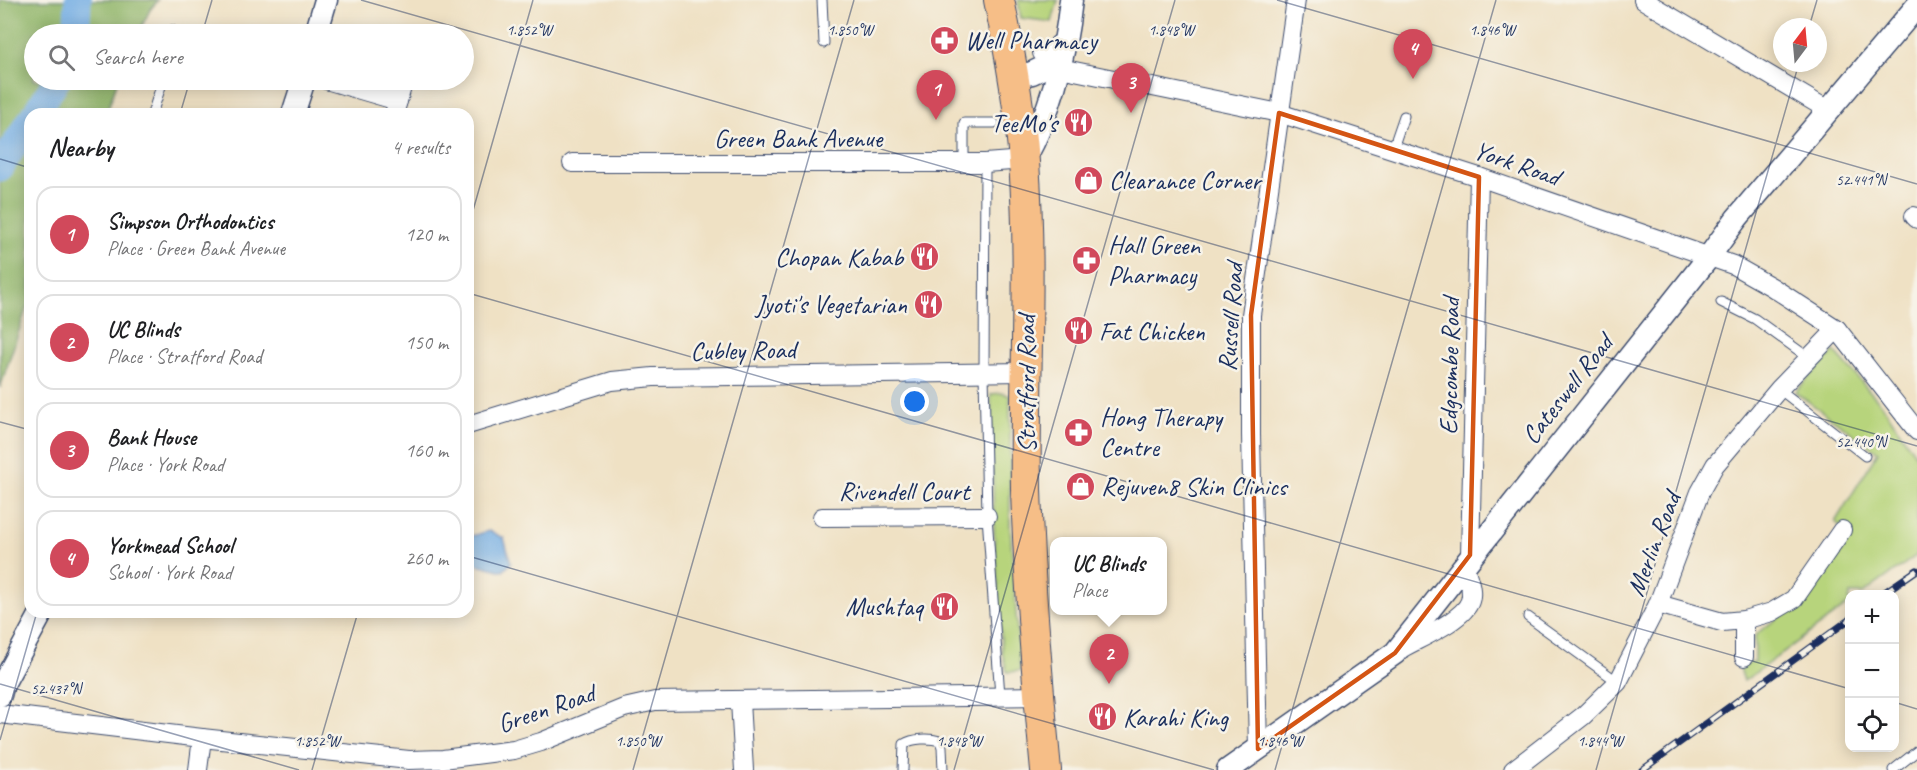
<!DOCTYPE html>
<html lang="en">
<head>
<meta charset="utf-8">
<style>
  :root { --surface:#fff; --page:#f6f6f6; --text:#202124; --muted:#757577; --line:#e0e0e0; --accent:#d1495b }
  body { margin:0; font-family:Caveat,sans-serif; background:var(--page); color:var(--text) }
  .controls { position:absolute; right:18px; bottom:18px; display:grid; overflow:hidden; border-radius:12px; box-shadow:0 3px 15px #0003 }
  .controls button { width:54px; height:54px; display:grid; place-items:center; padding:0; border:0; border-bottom:2px solid var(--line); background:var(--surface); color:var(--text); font:30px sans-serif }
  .compass { position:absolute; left:1773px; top:18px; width:54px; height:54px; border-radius:50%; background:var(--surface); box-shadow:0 3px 15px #0003; rotate:16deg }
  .you { position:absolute; left:915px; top:402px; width:21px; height:21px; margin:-15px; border:4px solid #fff; border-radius:50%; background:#1a73e8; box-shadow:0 0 0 9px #1a73e833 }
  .badge { display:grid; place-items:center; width:39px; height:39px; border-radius:50%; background:var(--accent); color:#fff; font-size:20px; font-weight:700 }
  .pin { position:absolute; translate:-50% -50px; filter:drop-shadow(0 2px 3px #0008) }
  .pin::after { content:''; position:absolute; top:32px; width:21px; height:18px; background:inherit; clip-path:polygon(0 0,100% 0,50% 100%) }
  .popup { position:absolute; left:1050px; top:537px; width:117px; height:78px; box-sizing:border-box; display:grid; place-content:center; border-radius:12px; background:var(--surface); filter:drop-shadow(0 2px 4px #0005); font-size:20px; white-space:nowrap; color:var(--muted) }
  .popup b { font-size:22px; color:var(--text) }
  .popup::after { content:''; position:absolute; left:50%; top:100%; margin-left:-12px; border:12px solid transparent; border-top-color:var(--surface) }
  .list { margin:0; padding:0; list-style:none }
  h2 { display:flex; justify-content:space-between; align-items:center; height:78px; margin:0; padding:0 24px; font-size:26px }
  h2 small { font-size:20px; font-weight:400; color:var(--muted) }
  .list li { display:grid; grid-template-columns:39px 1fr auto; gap:18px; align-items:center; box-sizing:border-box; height:96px; margin:0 12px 12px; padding:0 12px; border:2px solid var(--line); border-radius:18px }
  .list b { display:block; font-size:22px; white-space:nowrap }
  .list p { margin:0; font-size:20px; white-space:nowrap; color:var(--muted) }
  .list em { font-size:20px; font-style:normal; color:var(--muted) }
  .icon { flex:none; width:33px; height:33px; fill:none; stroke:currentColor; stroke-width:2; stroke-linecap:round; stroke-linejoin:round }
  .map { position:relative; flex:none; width:1917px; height:770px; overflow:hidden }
  .search { position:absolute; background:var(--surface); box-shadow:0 3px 15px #0003; left:24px; top:24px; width:450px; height:66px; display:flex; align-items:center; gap:15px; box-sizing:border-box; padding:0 21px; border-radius:33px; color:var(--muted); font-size:22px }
  .panel { position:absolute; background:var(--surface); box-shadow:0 3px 15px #0003; left:24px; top:108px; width:450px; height:510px; border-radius:18px }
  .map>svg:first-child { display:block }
  .green { fill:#b7d47b; stroke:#69826c; stroke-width:1.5 }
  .forest { fill:#91b66b; stroke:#567264; stroke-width:1.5 }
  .water { fill:#73ade4; stroke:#476ea1; stroke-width:1.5 }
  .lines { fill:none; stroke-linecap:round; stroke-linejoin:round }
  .river { stroke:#73ade4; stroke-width:27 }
  .service-casing { stroke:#3b4a6d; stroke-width:11 }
  .minor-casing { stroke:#3b4a6d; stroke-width:20 }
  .tertiary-casing { stroke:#3b4a6d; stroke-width:25 }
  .trunk-casing { stroke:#3b4a6d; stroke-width:32 }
  .service { stroke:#fff; stroke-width:9 }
  .minor { stroke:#fff; stroke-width:18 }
  .tertiary { stroke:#fff; stroke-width:22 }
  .trunk { stroke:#f6be87; stroke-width:30 }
  .rail-casing { stroke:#1b2f5e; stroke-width:7 }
  .rail { stroke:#f7f3e8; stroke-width:4.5; stroke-dasharray:14; stroke-linecap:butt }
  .marked { fill:none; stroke:#d45514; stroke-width:4.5; stroke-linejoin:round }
  .ticks { fill:none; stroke:#1b2f5e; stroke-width:1.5; stroke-opacity:0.45 }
  .labels { text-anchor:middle; stroke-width:5; stroke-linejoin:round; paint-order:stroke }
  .poi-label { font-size:26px; fill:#1b2f5e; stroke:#f7f3e8; text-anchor:start }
  .street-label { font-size:26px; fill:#1b2f5e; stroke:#f7f3e8 }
  .ticks-label { font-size:15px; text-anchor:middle; fill:#1b2f5e; stroke:#f7f3e8; stroke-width:5; stroke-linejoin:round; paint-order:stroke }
</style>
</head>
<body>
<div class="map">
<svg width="1917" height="770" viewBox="0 0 1917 770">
  <rect width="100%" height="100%" fill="#f7f3e8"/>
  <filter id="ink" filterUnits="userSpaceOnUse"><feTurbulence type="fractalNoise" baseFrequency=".0167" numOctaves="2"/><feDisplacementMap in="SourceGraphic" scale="12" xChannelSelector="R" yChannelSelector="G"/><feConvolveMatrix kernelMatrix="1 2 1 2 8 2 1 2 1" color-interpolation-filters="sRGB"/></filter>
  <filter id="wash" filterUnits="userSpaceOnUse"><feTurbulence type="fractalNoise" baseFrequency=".008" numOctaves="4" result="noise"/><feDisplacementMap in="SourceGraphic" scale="24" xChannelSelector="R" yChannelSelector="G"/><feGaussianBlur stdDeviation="1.35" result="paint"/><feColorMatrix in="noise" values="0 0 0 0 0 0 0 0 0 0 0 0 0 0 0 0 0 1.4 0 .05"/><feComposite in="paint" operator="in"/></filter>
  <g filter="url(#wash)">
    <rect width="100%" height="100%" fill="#efe1c4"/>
    <g class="green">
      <path d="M1018,0H1058L1052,22L1021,18Z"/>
      <path d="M1834,351L1883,406L1917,457V555L1863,594H1850L1849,604L1744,681L1739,665L1755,662V636L1760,631L1807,596L1853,536L1835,522L1878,452L1795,392Z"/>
      <path d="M1003,393L1010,396V526L1020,671L1007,672L1002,652L994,530L991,394Z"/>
    </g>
    <path class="forest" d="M0,0H158L150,10L138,34H34V80H118L106,114H30V298L0,388Z"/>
    <path class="water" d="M489,531L504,538L511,563L503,571L468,562V537Z"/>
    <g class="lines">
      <g class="river">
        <path d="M73,34L77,22L78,0"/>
        <path d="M35,114L57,80"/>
        <path d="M0,168L30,121"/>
      </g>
    </g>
  </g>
  <g filter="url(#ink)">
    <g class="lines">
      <defs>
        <g id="service">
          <path d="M822,0L824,43"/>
          <path d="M171,34L172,30"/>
          <path d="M152,114L163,80"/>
          <path d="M1393,148L1404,116"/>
          <path d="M964,163V123H994"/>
          <path d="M985,163L984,373L987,516L1000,696"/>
          <path d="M1721,302L1755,319L1809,358"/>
          <path d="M1779,389L1865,456"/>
          <path d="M1528,617L1618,682"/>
          <path d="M903,770L904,744C913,738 930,738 940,741L942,747L943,770"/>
          <path d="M1893,770L1917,751"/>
        </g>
        <g id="minor">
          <path d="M1643,0L1828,110"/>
          <path d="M1042,53L1051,64L1060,68L1279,113L1479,177L1733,265L1772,287L1837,329L1917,431"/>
          <path d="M326,80L398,101L394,114"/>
          <path d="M398,101L404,80"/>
          <path d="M572,163H985L1024,160"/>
          <path d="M1914,216L1917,219"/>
          <path d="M468,425L612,381L653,377L1026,372"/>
          <path d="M822,517L987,516"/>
          <path d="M1470,555L1479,177"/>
          <path d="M1658,604L1722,622L1744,620L1772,612L1794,599L1842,530"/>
          <path d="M1401,649C1418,639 1464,620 1470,601C1474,589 1467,576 1464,564"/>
          <path d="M1744,657V620"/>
          <path d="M740,701L744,770"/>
          <path d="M0,714L202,738L409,760L443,759L514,750L541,742L624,708L655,701L1039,696"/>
          <path d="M1258,749L1251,435V315L1296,0"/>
          <path d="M198,770L202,738"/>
          <path d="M1513,770L1583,716L1618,682L1658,604L1700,492L1715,465L1779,389L1837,329"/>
        </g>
        <g id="tertiary">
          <path d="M316,34L326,0"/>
          <path d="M1013,77L1032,73L1051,64L1060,46"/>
          <path d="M293,114L304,80"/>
          <path d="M1024,160C1052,110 1065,57 1071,0"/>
          <path d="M0,695L3,684L42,612"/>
          <path d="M1228,770L1395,653L1708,258L1737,218L1917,6"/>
        </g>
        <path id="trunk" d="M999,0C1010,53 1020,107 1024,162C1032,270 1024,380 1026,489C1029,583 1037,677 1046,770"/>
      </defs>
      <use href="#service" class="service-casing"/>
      <use href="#minor" class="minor-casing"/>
      <use href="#tertiary" class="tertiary-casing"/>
      <use href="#trunk" class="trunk-casing"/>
      <use href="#service" class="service"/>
      <use href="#minor" class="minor"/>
      <use href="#tertiary" class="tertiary"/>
      <use href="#trunk" class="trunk"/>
      <defs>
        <g id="rail">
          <path d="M1882,594L1917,570"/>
          <path d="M1642,770L1850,619"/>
        </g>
      </defs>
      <use href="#rail" class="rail-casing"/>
      <use href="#rail" class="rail"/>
    </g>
  </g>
  <path class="marked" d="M1279,113L1479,177L1470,555L1395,653L1258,749L1251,315Z"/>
  <path class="ticks" d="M361,0L1917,446M1277,0L1917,184M1809,27L1817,0M202,34L212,0M180,114L190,80M0,159L30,168M468,228L533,0M468,293L1850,689M0,422L30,430M468,556L1214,770M0,684L299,770M1894,702L1917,709M0,740L37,612M312,770L358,612M633,770L854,0M954,770L1175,0M1275,770L1496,0M1596,770L1799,63"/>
  <defs>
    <symbol id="pharmacy-disc" viewBox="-11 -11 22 22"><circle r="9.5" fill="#d1495b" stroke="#f7f3e8"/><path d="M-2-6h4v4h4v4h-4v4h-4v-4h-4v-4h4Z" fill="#fff"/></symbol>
    <symbol id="restaurant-disc" viewBox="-11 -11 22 22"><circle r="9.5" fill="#d1495b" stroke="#f7f3e8"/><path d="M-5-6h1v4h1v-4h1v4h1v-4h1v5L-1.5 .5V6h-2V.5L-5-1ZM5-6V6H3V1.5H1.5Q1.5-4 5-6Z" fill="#fff"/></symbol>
    <symbol id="shop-disc" viewBox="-11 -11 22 22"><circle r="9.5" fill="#d1495b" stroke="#f7f3e8"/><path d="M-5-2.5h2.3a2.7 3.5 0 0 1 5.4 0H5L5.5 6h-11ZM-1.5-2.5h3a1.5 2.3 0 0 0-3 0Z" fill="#fff"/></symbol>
  </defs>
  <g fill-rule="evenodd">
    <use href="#pharmacy-disc" x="928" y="24" width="33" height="33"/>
    <use href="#restaurant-disc" x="1062" y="106" width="33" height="33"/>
    <use href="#shop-disc" x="1072" y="164" width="33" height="33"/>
    <use href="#restaurant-disc" x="908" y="240" width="33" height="33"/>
    <use href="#pharmacy-disc" x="1070" y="244" width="33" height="33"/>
    <use href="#restaurant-disc" x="912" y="288" width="33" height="33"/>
    <use href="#restaurant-disc" x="1062" y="314" width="33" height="33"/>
    <use href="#pharmacy-disc" x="1062" y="416" width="33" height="33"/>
    <use href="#shop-disc" x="1064" y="470" width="33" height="33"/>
    <use href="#restaurant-disc" x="928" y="590" width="33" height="33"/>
    <use href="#restaurant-disc" x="1086" y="700" width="33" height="33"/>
  </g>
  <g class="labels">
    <g class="poi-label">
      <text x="965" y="49">Well Pharmacy</text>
      <text x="1057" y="132" text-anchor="end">TeeMo's</text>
      <text x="1109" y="189">Clearance Corner</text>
      <text x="1108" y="254">Hall Green<tspan x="1108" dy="30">Pharmacy</tspan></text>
      <text x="903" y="266" text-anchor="end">Chopan Kabab</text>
      <text x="907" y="313" text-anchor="end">Jyoti's Vegetarian</text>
      <text x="1099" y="340">Fat Chicken</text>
      <text x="1100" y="426">Hong Therapy<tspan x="1100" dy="30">Centre</tspan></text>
      <text x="1101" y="495">Rejuven8 Skin Clinics</text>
      <text x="923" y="615" text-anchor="end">Mushtaq</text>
      <text x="1123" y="726">Karahi King</text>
    </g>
    <g class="street-label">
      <text x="798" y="147">Green Bank Avenue</text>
      <text transform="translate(1517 163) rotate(19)" y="9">York Road</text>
      <text transform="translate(1230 317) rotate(-86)" y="9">Russell Road</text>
      <text transform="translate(743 350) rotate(-1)" y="9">Cubley Road</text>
      <text transform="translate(1449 366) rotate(-89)" y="9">Edgcombe Road</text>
      <text transform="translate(1026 384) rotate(-90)" y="9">Stratford Road</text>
      <text transform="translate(1567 389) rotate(-52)" y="9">Cateswell Road</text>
      <text x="904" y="500">Rivendell Court</text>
      <text transform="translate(1653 544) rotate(-69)" y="9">Merlin Road</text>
      <text transform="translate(546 708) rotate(-19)" y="9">Green Road</text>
    </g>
  </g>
  <g class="ticks-label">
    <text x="529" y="35">1.852°W</text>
    <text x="850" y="35">1.850°W</text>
    <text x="1171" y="35">1.848°W</text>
    <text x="1492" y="35">1.846°W</text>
    <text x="1861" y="185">52.441°N</text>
    <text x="1861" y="447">52.440°N</text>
    <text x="56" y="694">52.437°N</text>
    <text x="638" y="746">1.850°W</text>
    <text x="959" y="746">1.848°W</text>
    <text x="1280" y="746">1.846°W</text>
    <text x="1600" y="746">1.844°W</text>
    <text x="317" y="746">1.852°W</text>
  </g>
</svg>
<div class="controls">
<button>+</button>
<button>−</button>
<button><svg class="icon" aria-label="locate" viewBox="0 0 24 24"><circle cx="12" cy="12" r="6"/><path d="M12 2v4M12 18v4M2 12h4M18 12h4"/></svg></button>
</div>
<svg class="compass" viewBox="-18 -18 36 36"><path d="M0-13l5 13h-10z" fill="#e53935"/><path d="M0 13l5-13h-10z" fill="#757577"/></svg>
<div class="you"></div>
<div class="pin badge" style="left:936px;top:120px">1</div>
<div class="pin badge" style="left:1109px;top:684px">2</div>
<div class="popup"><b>UC Blinds</b>Place</div>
<div class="pin badge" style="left:1131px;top:113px">3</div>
<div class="pin badge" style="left:1413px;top:79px">4</div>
<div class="search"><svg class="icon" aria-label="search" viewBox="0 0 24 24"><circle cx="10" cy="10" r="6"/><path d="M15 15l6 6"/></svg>Search here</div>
<section class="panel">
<h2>Nearby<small>4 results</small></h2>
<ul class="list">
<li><span class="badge">1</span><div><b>Simpson Orthodontics</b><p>Place · Green Bank Avenue</p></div><em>120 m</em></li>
<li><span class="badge">2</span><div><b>UC Blinds</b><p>Place · Stratford Road</p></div><em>150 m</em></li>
<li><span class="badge">3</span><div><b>Bank House</b><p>Place · York Road</p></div><em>160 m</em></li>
<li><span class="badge">4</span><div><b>Yorkmead School</b><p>School · York Road</p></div><em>260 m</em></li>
</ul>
</section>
</div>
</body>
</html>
